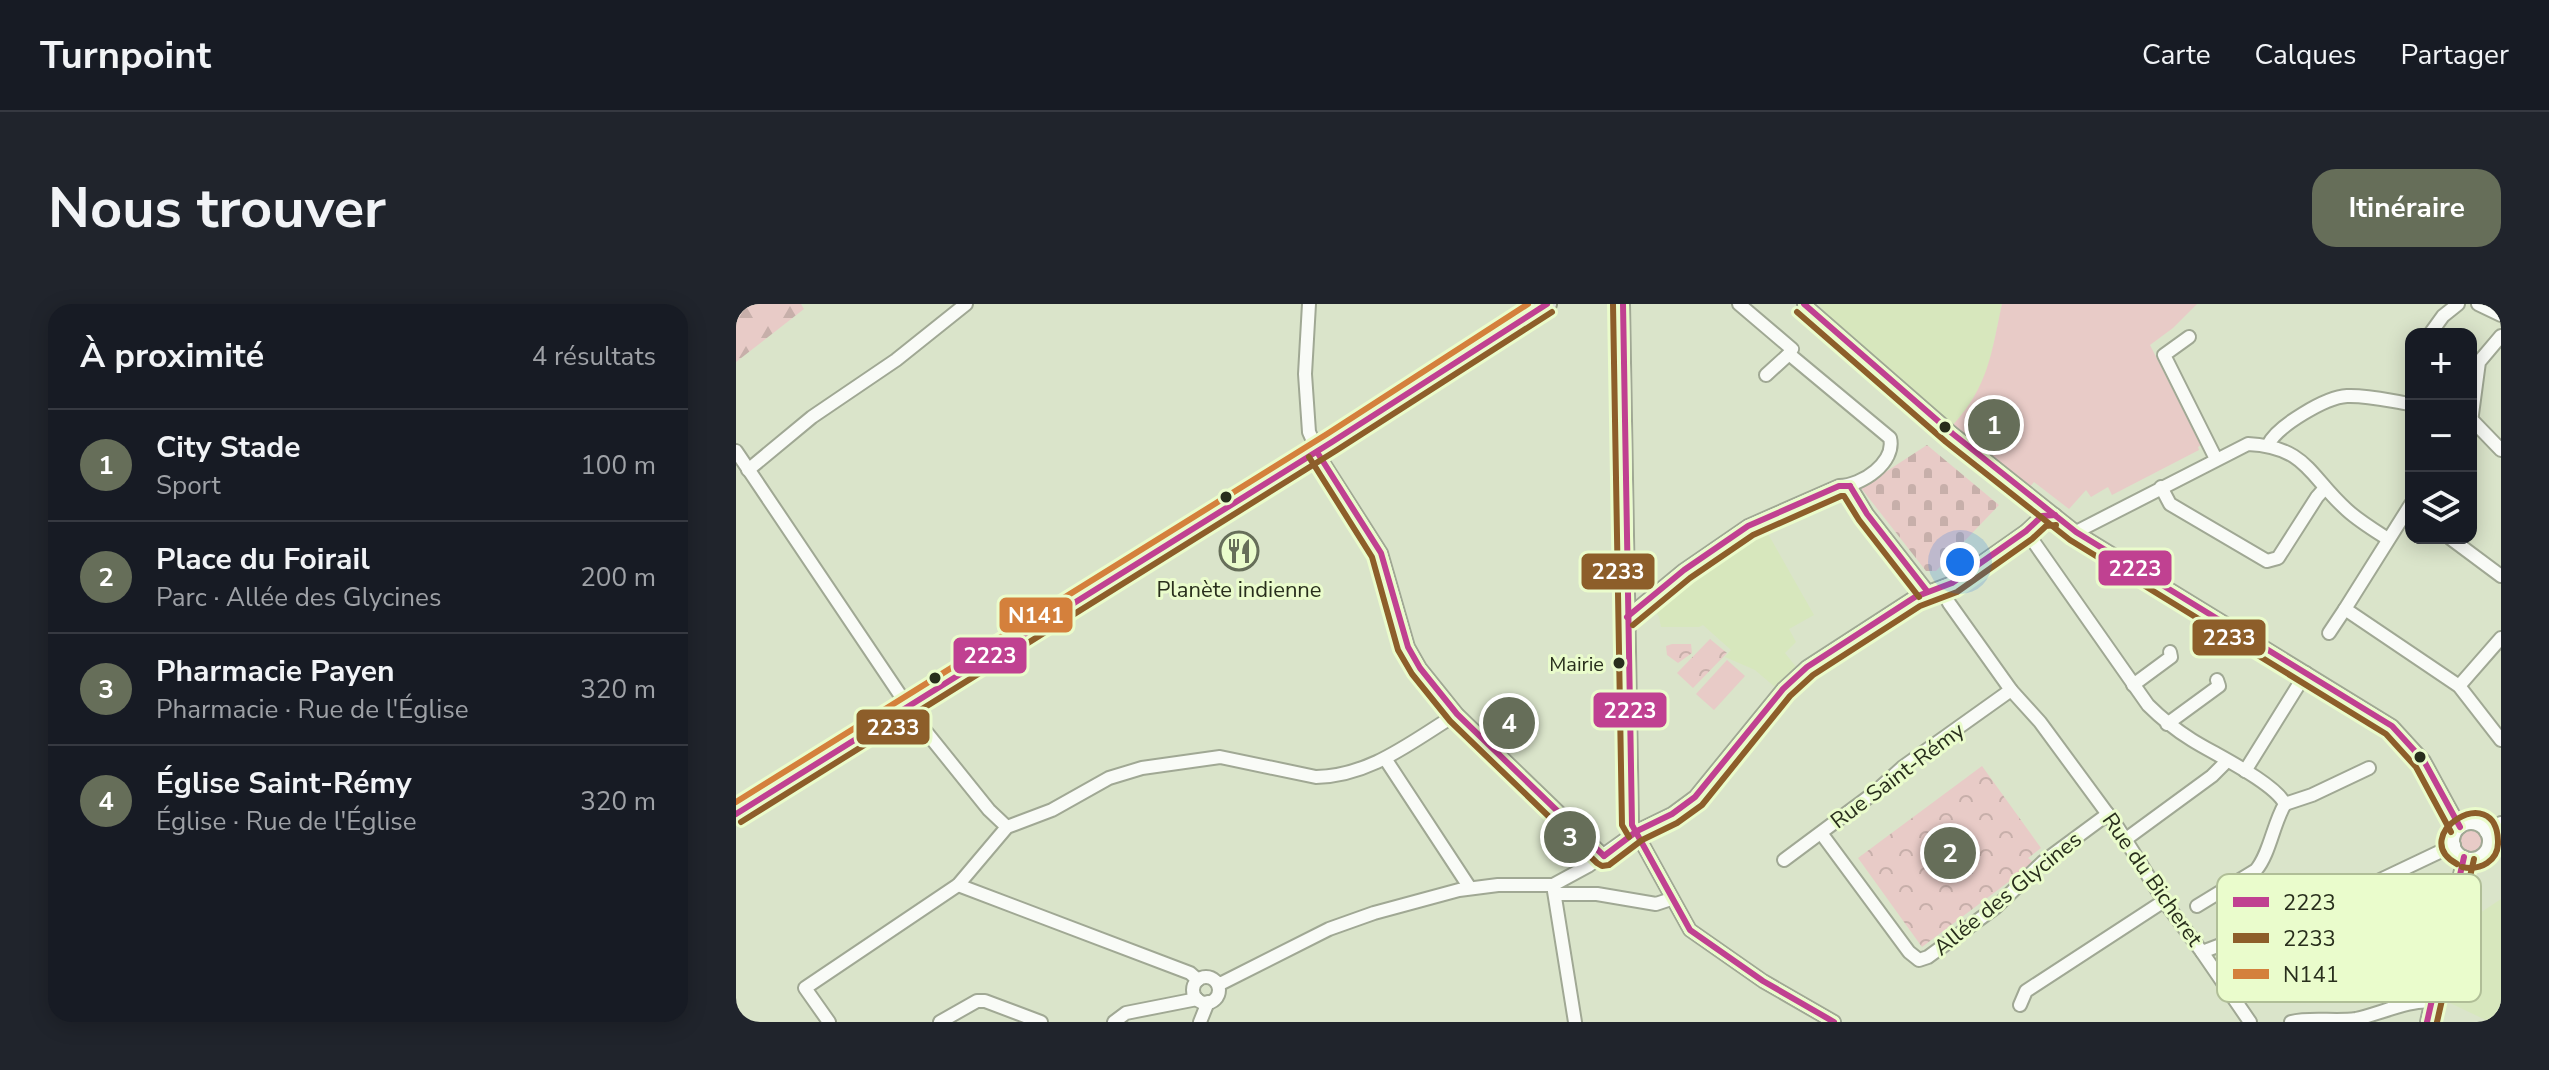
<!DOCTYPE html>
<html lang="fr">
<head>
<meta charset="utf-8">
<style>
  :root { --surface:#171b24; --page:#20242c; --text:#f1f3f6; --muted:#9ea1a6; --line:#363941; --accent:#666e59 }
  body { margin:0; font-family:"Nunito Sans",sans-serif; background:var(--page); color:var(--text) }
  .controls { position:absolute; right:24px; top:24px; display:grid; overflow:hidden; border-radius:16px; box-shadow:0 4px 20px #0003 }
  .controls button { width:72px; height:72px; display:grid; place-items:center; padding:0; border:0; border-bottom:2px solid var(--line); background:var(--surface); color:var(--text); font:40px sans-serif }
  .you { position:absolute; left:1224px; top:258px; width:28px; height:28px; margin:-20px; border:6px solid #fff; border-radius:50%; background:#1a73e8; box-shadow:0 0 0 12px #1a73e833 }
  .badge { display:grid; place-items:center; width:52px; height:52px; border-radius:50%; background:var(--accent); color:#fff; font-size:26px; font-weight:700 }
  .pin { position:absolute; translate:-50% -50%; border:4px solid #fff; box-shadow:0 2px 8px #0006 }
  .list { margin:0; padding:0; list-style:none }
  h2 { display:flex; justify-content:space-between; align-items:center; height:104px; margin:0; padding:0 32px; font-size:34px }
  h2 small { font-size:26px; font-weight:400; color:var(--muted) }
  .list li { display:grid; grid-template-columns:52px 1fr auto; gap:24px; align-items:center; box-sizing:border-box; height:112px; padding:0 32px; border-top:2px solid var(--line) }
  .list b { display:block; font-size:30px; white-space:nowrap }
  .list p { margin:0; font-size:26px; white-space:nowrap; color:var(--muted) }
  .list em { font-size:26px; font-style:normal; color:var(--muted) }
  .icon { flex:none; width:44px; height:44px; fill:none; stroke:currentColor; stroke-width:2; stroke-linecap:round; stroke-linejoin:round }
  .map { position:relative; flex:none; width:1765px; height:718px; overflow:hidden; border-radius:24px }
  header { display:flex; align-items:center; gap:48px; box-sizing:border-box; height:112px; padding:0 40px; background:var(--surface); border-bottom:2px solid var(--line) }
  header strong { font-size:38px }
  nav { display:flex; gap:44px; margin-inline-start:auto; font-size:28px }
  .intro { display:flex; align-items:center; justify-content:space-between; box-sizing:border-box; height:192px; padding:0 48px }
  h1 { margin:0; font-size:56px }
  .button { padding:20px 36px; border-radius:24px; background:var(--accent); color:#fff; font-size:28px; font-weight:700 }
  main { display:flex; gap:48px; padding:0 48px }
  aside { flex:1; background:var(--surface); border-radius:24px; box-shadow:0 4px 20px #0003 }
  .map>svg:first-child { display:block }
  .built { fill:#d7e7bd }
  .green { fill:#e8cbc7 }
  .forest { fill:url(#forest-firs) }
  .cemetery { fill:url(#cemetery-stones) }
  .park { fill:url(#park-crowns) }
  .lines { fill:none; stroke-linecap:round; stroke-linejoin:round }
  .street-casing { stroke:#a0a894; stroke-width:16 }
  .primary-casing { stroke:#97a085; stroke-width:22 }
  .street { stroke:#f9fbf7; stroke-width:12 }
  .primary { stroke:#dfe3d8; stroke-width:18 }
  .bus-1-casing { stroke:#eafccc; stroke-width:12 }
  .bus-2-casing { stroke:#eafccc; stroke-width:12 }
  .bus-3-casing { stroke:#eafccc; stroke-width:12 }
  .bus-1 { stroke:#c04191; stroke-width:6 }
  .bus-2 { stroke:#8d5e2a; stroke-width:6 }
  .bus-3 { stroke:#d4803c; stroke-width:6 }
  .bus-dot { fill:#282e1c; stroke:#eafccc; stroke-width:3 }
  .labels { text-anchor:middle; stroke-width:6; stroke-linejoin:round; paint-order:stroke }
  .bus-label { font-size:20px; fill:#282e1c; stroke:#eafccc; text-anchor:end }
  .poi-label { font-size:22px; fill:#282e1c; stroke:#eafccc }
  .street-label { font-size:22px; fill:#282e1c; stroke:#eafccc }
  .key { fill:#eafccc; stroke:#b0be97; stroke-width:2 }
  .key-label { font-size:22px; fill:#282e1c }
  .line-badge { stroke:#eafccc; stroke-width:3 }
  .badge-label { font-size:22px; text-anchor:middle; font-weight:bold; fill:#fff }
</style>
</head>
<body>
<header>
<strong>Turnpoint</strong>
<nav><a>Carte</a><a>Calques</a><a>Partager</a></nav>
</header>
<div class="intro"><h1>Nous trouver</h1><a class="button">Itinéraire</a></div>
<main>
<aside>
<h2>À proximité<small>4 résultats</small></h2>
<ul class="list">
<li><span class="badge">1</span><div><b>City Stade</b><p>Sport</p></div><em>100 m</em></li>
<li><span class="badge">2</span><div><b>Place du Foirail</b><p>Parc · Allée des Glycines</p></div><em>200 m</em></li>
<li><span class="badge">3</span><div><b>Pharmacie Payen</b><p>Pharmacie · Rue de l'Église</p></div><em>320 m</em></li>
<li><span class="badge">4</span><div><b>Église Saint-Rémy</b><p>Église · Rue de l'Église</p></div><em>320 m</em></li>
</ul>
</aside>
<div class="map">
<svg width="1765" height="718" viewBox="0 0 1765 718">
  <defs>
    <pattern id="forest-firs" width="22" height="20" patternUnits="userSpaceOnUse" patternTransform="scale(2)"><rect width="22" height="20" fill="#e8cbc7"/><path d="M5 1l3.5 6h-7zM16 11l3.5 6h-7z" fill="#c7afaa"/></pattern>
    <pattern id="cemetery-stones" width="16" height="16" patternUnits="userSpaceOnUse" patternTransform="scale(2)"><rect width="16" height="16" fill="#e8cbc7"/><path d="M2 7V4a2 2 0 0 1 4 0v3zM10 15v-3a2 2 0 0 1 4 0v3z" fill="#c7afaa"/></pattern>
    <pattern id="park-crowns" width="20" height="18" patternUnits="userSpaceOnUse" patternTransform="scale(2)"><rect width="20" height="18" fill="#e8cbc7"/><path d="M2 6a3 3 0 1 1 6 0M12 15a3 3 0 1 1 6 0" fill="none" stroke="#c7afaa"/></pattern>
  </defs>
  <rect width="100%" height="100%" fill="#dae4ca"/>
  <g class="built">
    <path d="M1082,0H1266L1251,71L1233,103L1217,121L1109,30Z"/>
    <path d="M1027,221L1078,311L1053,325L1060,338L1049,349L1061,364L1040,384L1019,366L989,353L995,346L967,321L963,323H925L923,313L916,303L984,249Z"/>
    <path d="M1765,595V715L1754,718L1714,699L1732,617Z"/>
  </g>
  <g class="green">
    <path d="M1266,0H1461L1437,24L1414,41L1465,141L1462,143L1463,146L1376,191L1372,183L1355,193L1350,186L1333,205L1298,178L1292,185L1217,121C1253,81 1255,50 1266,0Z"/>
    <path d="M991,356L1009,372L978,406L960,390Z"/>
    <circle cx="1735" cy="537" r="13"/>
  </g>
  <path class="forest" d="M0,0H65L68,5L0,58Z"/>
  <path class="cemetery" d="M1191,141L1263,201L1200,267H1190L1125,184Z"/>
  <g class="park">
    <path d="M974,335L991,349L957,384L941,369Z"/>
    <path d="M936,340H955L956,349L942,359L931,351L930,342Z"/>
    <path d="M1246,462L1305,544L1292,554L1297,558L1291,564L1186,643L1122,554Z"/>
  </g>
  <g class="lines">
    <defs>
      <g id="street">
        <path d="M573,0L569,70L573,128L585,155L645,249L672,343L684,364L721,410L868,552"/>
        <path d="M887,0L896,521L954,626L1027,677L1098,718"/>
        <path d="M1068,0L1217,130L1340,228L1656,422L1688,457L1724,523"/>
        <path d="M1742,0L1765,11"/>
        <path d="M1694,30L1707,12L1722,0"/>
        <path d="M1453,33L1428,51L1480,155"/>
        <path d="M1030,71L1053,50"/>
        <path d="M1736,116L1765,146"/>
        <path d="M1735,118L1743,58L1765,32"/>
        <path d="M1532,141C1541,122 1590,93 1611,92C1632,91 1654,97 1675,100"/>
        <path d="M0,147L183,419L253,506L271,523"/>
        <path d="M12,166L76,113L160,56L230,0"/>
        <path d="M1114,182L1131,210L1191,287"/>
        <path d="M1425,183L1434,200L1531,257L1542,254L1581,193L1589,184"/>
        <path d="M1675,200L1609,305L1723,382L1765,436"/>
        <path d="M1290,227L1412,401C1426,415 1440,426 1456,436C1478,450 1538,478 1549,500C1537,520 1534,549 1520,566L1461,602"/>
        <path d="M1340,228L1512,140C1571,143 1573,172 1611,206C1623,217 1638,226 1652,235"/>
        <path d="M1714,234L1765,272"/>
        <path d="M1205,284L1213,299L1275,386L1304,418L1382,524L1428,597L1466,648L1598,598L1718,541"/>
        <path d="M891,313L948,266L1012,222L1103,182C1126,182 1160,158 1154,134L1053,50L1056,45L1003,0"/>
        <path d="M1593,329L1609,305"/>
        <path d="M1397,381L1435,353L1434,348"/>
        <path d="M1723,382L1765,334"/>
        <path d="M1431,420L1483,382L1481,376"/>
        <path d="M650,456L734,584"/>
        <path d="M1509,467L1570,369"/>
        <path d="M1549,500L1576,491L1633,464"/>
        <circle cx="1735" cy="537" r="18"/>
        <path d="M1750,528L1765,519"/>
        <path d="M1085,529L1173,648L1183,656L1192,653L1260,603L1307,558L1372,510"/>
        <path d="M1390,535L1476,472L1491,457"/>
        <path d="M1048,556L1138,489L1167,463L1275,386"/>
        <path d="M222,581L454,669L462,676"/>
        <path d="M817,581L839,718"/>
        <path d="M819,590H861L920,600L935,595"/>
        <path d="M1466,648L1514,718"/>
        <circle cx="470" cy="686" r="13"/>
        <path d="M481,679H486L593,625L638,609L723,586L762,581H817L852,562L901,527L936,510L959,493L1047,385L1071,363L1179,293L1216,279L1290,227L1306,212L1319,211"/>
        <path d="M1284,701L1290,687L1428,597"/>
        <path d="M93,718L69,684L222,581L271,523L316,506L373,474L406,464L484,453L580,473C635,472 676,437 721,410"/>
        <path d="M204,718L241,697H249L305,718"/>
        <path d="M378,718L390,709L461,695"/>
        <path d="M464,718L472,698"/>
        <path d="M1555,718C1576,713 1598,718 1620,715C1640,711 1678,694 1695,698"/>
        <path d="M1691,718L1728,553"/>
      </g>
      <path id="primary" d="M0,510L596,138L811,0"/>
    </defs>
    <use href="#street" class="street-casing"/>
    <use href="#primary" class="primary-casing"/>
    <use href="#street" class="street"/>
    <use href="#primary" class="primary"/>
    <defs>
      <g id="bus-1">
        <path d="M887,0L896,521L954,626L1027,677L1098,718"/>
        <path d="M1068,0L1217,130L1340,228L1656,422L1688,457L1724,523"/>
        <path d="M581,148L645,249L672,343L684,364L721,410L868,552"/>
        <path d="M1114,182L1131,210L1191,287"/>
        <path d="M891,313L948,266L1012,222L1103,182H1114"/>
        <path d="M0,510L596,138L811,0"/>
        <path d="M868,552L901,527L936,510L959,493L1047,385L1071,363L1179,293L1216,279L1290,227L1306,212L1319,211"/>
        <path d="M1691,718L1728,553"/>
      </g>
      <g id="bus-2">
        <path d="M877,0L886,521L893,533"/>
        <path d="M1061,8L1210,138L1334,236L1650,430L1680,463L1715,528"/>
        <path d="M573,153L636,253L662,346L676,370L714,417L861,559L866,562L873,561L906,536L941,519L966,501L1054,392L1077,371L1184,302L1221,288L1296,235L1310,222L1320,221"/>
        <path d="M897,321L954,274L1017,231L1105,192H1108L1123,216L1183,293"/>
        <path d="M5,518L601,146L816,8"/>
        <path d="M1721,560C1670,532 1760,475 1762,537C1763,557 1744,567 1726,563"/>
        <path d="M1701,718L1738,555"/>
      </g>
      <path id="bus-3" d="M0,498L591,130L792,0"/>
    </defs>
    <use href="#bus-1" class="bus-1-casing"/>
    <use href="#bus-2" class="bus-2-casing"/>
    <use href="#bus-3" class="bus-3-casing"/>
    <use href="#bus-1" class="bus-1"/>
    <use href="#bus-2" class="bus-2"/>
    <use href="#bus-3" class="bus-3"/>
  </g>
  <defs>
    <symbol id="restaurant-ring" viewBox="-11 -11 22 22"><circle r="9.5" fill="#eafccc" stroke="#666e59" stroke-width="1.5"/><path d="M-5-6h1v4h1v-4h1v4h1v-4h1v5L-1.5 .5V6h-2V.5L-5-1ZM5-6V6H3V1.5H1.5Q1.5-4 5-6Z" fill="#666e59"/></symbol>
  </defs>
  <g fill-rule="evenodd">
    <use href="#restaurant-ring" x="481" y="225" width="44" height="44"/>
  </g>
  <g class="bus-dot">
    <circle cx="1209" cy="123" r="7"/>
    <circle cx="490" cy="193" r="7"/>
    <circle cx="883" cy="359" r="7"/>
    <circle cx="199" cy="374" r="7"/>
    <circle cx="1684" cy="453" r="7"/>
  </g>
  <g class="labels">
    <g class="bus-label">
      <text x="868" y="367">Mairie</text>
    </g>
    <g class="poi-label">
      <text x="503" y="293">Planète indienne</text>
    </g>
    <g class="street-label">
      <text transform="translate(1161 471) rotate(-37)" y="8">Rue Saint-Rémy</text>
      <text transform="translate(1417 575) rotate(55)" y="8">Rue du Bicheret</text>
      <text transform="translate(1271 589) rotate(-39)" y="8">Allée des Glycines</text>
    </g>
  </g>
  <rect x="1481" y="570" width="264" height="128" rx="12" class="key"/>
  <rect x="1497" y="593" width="36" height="10" fill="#c04191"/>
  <rect x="1497" y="629" width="36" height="10" fill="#8d5e2a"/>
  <rect x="1497" y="665" width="36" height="10" fill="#d4803c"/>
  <g class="key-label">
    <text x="1547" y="606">2223</text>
    <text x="1547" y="642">2233</text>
    <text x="1547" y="678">N141</text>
  </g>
  <g class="line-badge">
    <rect x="1361" y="245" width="76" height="38" rx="8" fill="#c04191"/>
    <rect x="844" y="248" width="76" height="39" rx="8" fill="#8d5e2a"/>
    <rect x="262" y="292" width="76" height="38" rx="8" fill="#d4803c"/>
    <rect x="1455" y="314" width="76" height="39" rx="8" fill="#8d5e2a"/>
    <rect x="216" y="332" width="76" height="39" rx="8" fill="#c04191"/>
    <rect x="856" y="387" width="76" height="38" rx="8" fill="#c04191"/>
    <rect x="119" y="404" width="76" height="38" rx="8" fill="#8d5e2a"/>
  </g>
  <g class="badge-label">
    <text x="1399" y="272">2223</text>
    <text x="882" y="275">2233</text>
    <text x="300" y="319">N141</text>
    <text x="1493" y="341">2233</text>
    <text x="254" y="359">2223</text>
    <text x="894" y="414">2223</text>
    <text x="157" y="431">2233</text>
  </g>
</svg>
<div class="controls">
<button>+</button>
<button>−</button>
<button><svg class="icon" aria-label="layers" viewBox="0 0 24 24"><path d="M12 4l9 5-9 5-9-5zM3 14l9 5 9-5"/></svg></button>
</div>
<div class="you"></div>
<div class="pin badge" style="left:1258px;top:121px">1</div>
<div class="pin badge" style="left:1214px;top:549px">2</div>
<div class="pin badge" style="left:834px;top:533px">3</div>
<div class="pin badge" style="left:773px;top:419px">4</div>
</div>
</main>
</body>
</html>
